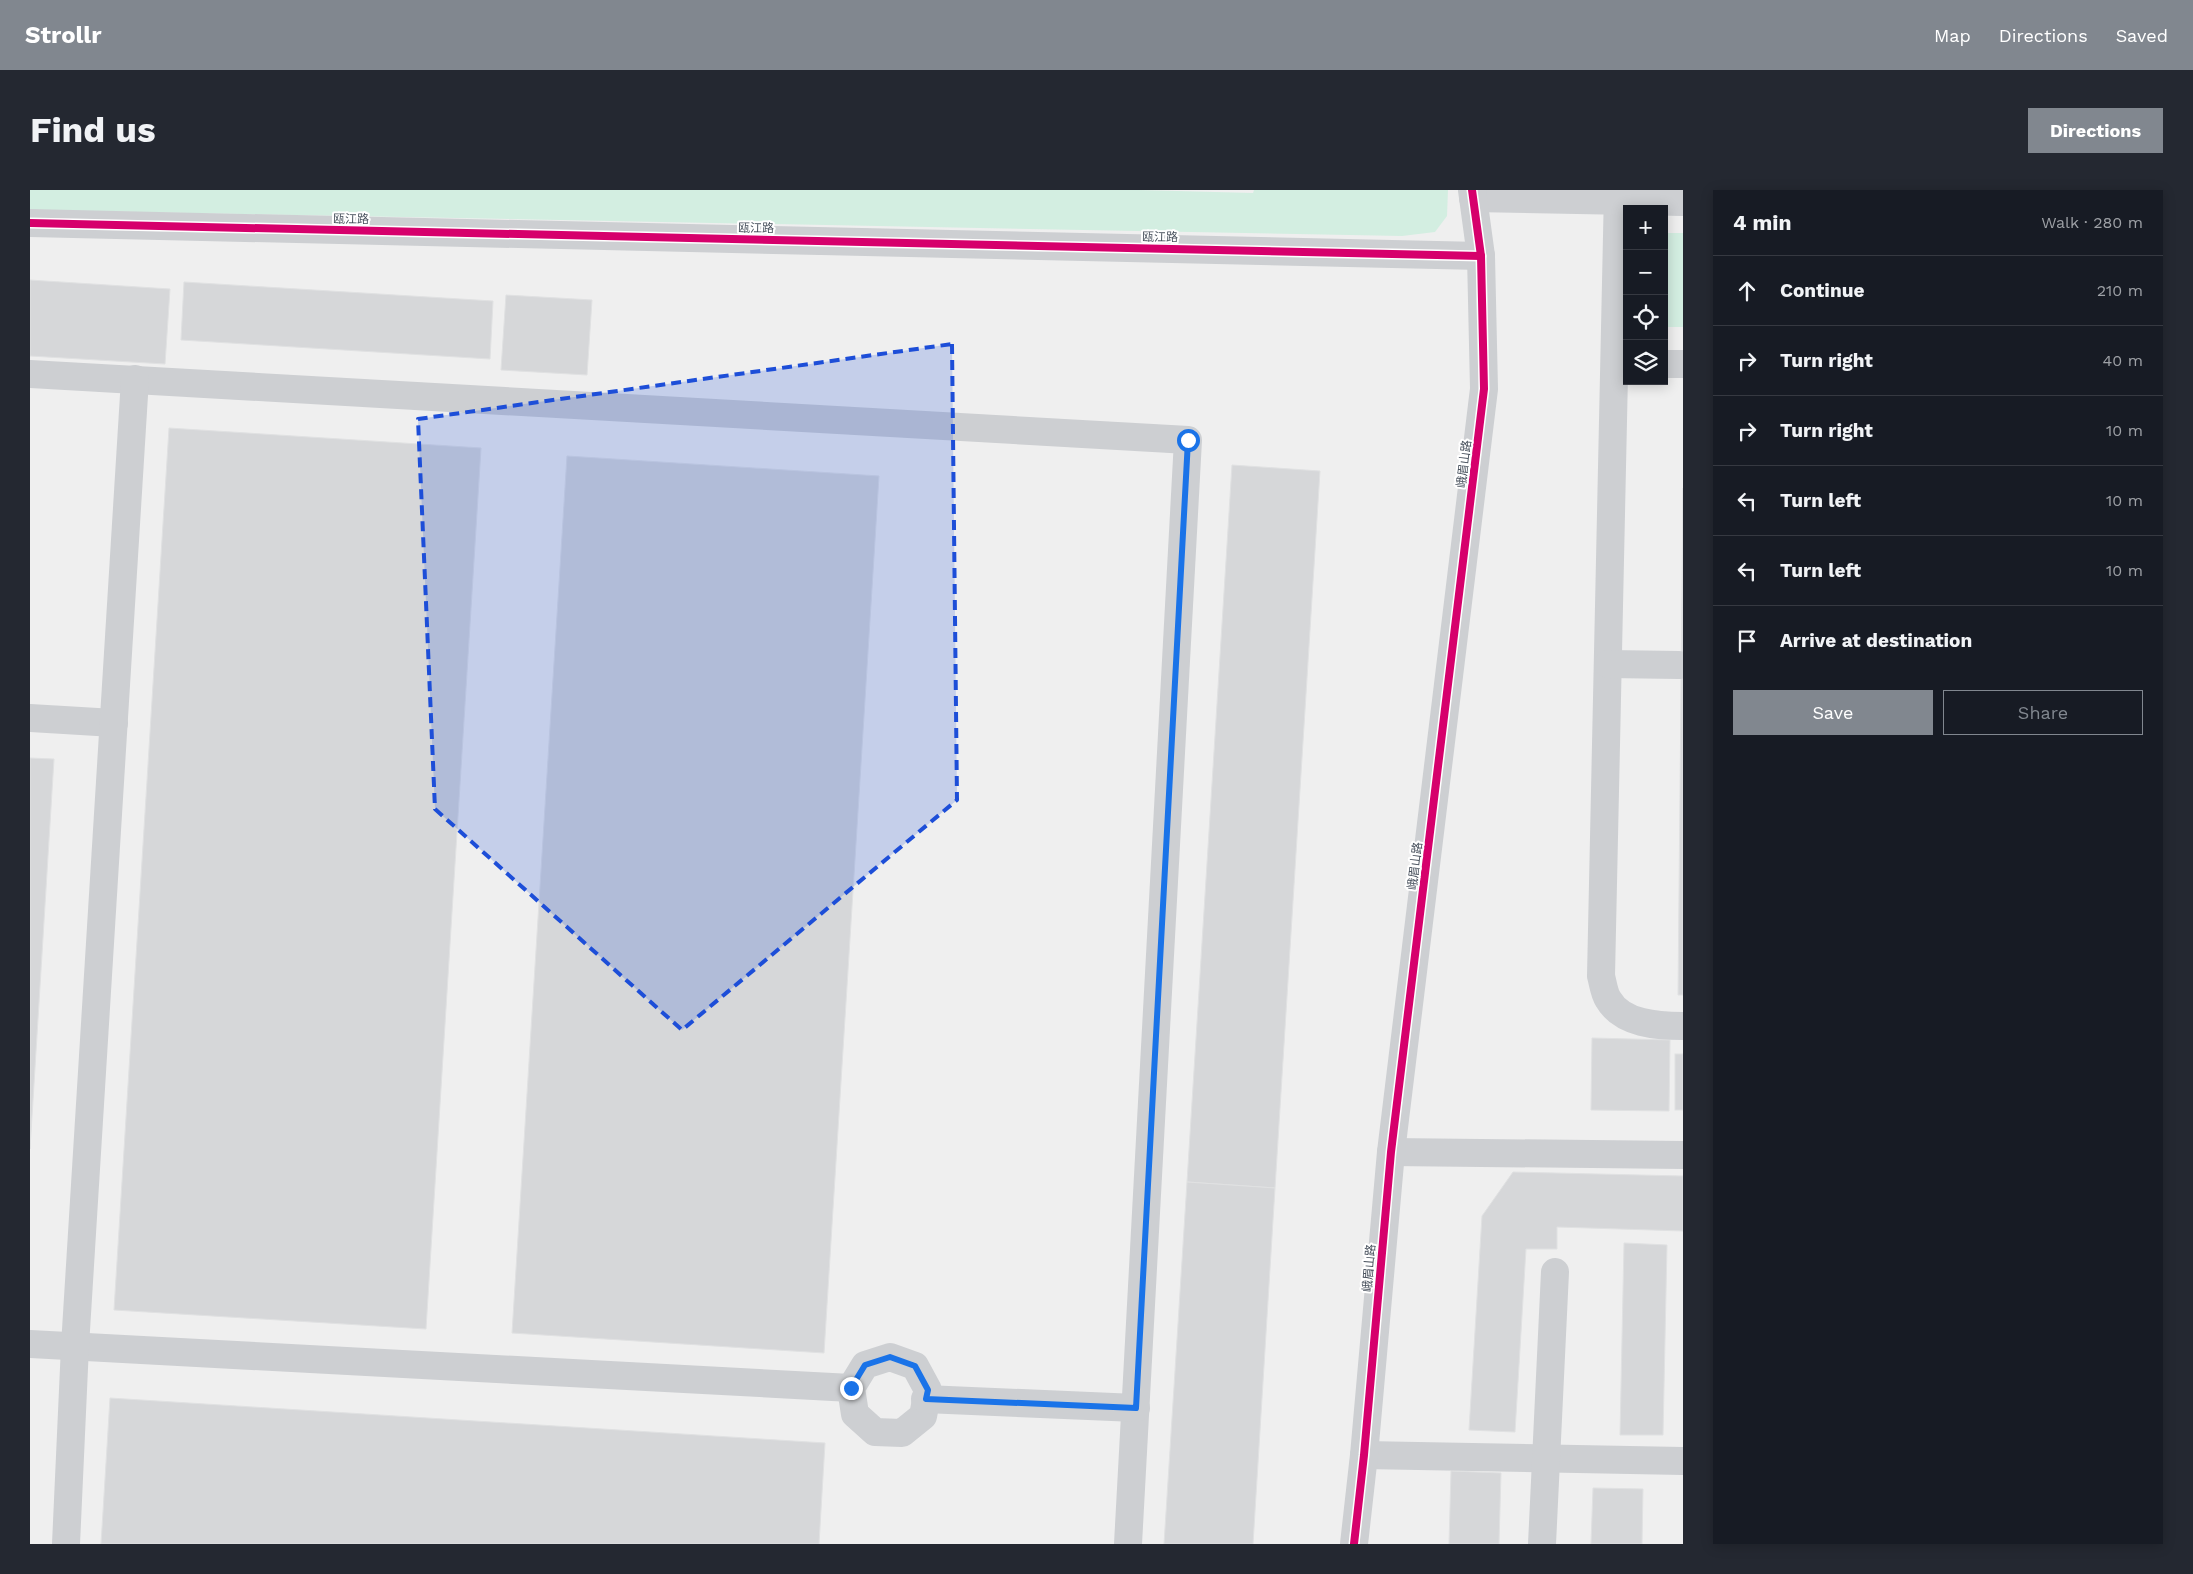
<!DOCTYPE html>
<html lang="en">
<head>
<meta charset="utf-8">
<style>
  :root { --surface:#171b24; --page:#242831; --text:#f1f3f6; --muted:#9ea1a6; --line:#363941; --accent:#81878f }
  body { margin:0; font-family:"Work Sans","Noto Sans SC",sans-serif; background:var(--page); color:var(--text) }
  .controls { position:absolute; right:15px; top:15px; display:grid; overflow:hidden; border-radius:0px; box-shadow:0 2px 12px #0003 }
  .controls button { width:45px; height:45px; display:grid; place-items:center; padding:0; border:0; border-bottom:1px solid var(--line); background:var(--surface); color:var(--text); font:25px sans-serif }
  .stop { position:absolute; width:15px; height:15px; margin:-11px; border:4px solid #1a73e8; border-radius:50%; background:#fff }
  .stop.end { background:#1a73e8; border-color:#fff; box-shadow:0 1px 5px #0008 }
  .list { margin:0; padding:0; list-style:none }
  h2 { display:flex; justify-content:space-between; align-items:center; height:65px; margin:0; padding:0 20px; font-size:21px }
  h2 small { font-size:16px; font-weight:400; color:var(--muted) }
  .list li { display:grid; grid-template-columns:32px 1fr auto; gap:15px; align-items:center; box-sizing:border-box; height:70px; padding:0 20px; border-top:1px solid var(--line) }
  .list b { display:block; font-size:19px; white-space:nowrap }
  .list em { font-size:16px; font-style:normal; color:var(--muted) }
  .actions { display:flex; gap:10px; padding:15px 20px }
  .actions a { flex:1; padding:11px 0; border:1px solid var(--accent); border-radius:0px; text-align:center; font-size:18px; color:var(--accent) }
  .actions .main { background:var(--accent); color:#fff }
  .icon { flex:none; width:28px; height:28px; fill:none; stroke:currentColor; stroke-width:2; stroke-linecap:round; stroke-linejoin:round }
  .map { position:relative; flex:none; width:1653px; height:1354px; overflow:hidden; border-radius:0px }
  header { display:flex; align-items:center; gap:30px; box-sizing:border-box; height:70px; padding:0 25px; background:var(--accent); color:#fff }
  header strong { font-size:24px }
  nav { display:flex; gap:28px; margin-inline-start:auto; font-size:18px }
  .intro { display:flex; align-items:center; justify-content:space-between; box-sizing:border-box; height:120px; padding:0 30px }
  h1 { margin:0; font-size:35px }
  .button { padding:12px 22px; border-radius:0px; background:var(--accent); color:#fff; font-size:18px; font-weight:700 }
  main { display:flex; gap:30px; padding:0 30px }
  aside { flex:1; background:var(--surface); border-radius:0px; box-shadow:0 2px 12px #0003 }
  .map>svg:first-child { display:block }
  .green { fill:#d3eee1 }
  .building { fill:#d6d7d9; stroke:#e0e1e2 }
  .lines { fill:none; stroke-linecap:round; stroke-linejoin:round }
  .minor { stroke:#cdcfd2; stroke-width:28 }
  .cycleway-casing { stroke:#fff; stroke-width:11 }
  .cycleway { stroke:#d6006c; stroke-width:8 }
  .route { stroke:#1a73e8; stroke-width:6 }
  .marked { fill:#1d4ed8; fill-opacity:0.2; stroke:#1d4ed8; stroke-width:4; stroke-dasharray:10 6; stroke-linejoin:round }
  .labels { text-anchor:middle; stroke-width:4; stroke-linejoin:round; paint-order:stroke }
  .street-label { font-size:12px; fill:#464f5b; stroke:#fff }
</style>
</head>
<body>
<header>
<strong>Strollr</strong>
<nav><a>Map</a><a>Directions</a><a>Saved</a></nav>
</header>
<div class="intro"><h1>Find us</h1><a class="button">Directions</a></div>
<main>
<div class="map">
<svg width="1653" height="1354" viewBox="0 0 1653 1354">
  <rect width="100%" height="100%" fill="#efefef"/>
  <g class="green">
    <path d="M0,0H1109L1223,3L1224,0H1418L1417,26L1405,42L1372,46L0,20Z"/>
    <rect x="1634" y="43" width="19" height="94"/>
  </g>
  <g class="building">
    <path d="M0,90L140,99L135,174L0,166Z"/>
    <path d="M154,92L463,111L460,169L151,150Z"/>
    <path d="M476,105L562,110L557,185L471,180Z"/>
    <path d="M139,238L451,258L396,1139L84,1120Z"/>
    <path d="M537,266L849,286L794,1163L482,1143Z"/>
    <path d="M1202,275L1290,281L1245,998L1157,992Z"/>
    <path d="M1653,298V805H1648Z"/>
    <path d="M0,568L24,569L0,959Z"/>
    <path d="M1562,848L1640,850L1639,921L1561,920Z"/>
    <rect x="1645" y="864" width="8" height="56"/>
    <path d="M1483,982L1653,986V1041L1527,1037V1059H1496L1485,1242L1439,1240L1452,1026Z"/>
    <path d="M1157,992L1245,998L1223,1354H1134Z"/>
    <path d="M1594,1053L1637,1055L1633,1245H1590Z"/>
    <path d="M80,1208L795,1253L789,1354H71Z"/>
    <path d="M1421,1281L1471,1283L1469,1354H1419Z"/>
    <path d="M1563,1298L1613,1299L1612,1354H1561Z"/>
  </g>
  <g class="lines">
    <g class="minor">
      <path d="M1588,0L1571,786C1573,793 1574,803 1578,809C1592,834 1628,836 1653,836"/>
      <path d="M1443,8L1653,12"/>
      <path d="M0,33L1451,66"/>
      <path d="M1634,174H1653"/>
      <path d="M0,184L1158,250L1098,1354"/>
      <path d="M1578,474L1649,475"/>
      <path d="M0,528L84,533"/>
      <path d="M1361,962L1653,965"/>
      <path d="M0,1154L821,1198"/>
      <path d="M860,1167L885,1176L898,1200L893,1226L872,1243L845,1242L825,1224L821,1198L835,1175Z"/>
      <path d="M895,1209L1106,1218"/>
      <path d="M1334,1265L1653,1271"/>
      <path d="M36,1354L45,1156L105,189"/>
      <path d="M1324,1354L1334,1265L1361,962L1454,199L1451,66L1442,0"/>
      <path d="M1512,1354L1525,1082"/>
    </g>
    <defs>
      <g id="cycleway">
        <path d="M0,33L1451,66"/>
        <path d="M1324,1354L1334,1265L1361,962L1454,199L1451,66L1442,0"/>
      </g>
    </defs>
    <use href="#cycleway" class="cycleway-casing"/>
    <use href="#cycleway" class="cycleway"/>
  </g>
  <g class="lines">
    <path class="route" d="M821,1198L835,1175L860,1167L885,1176L898,1200L896,1209L1106,1218L1158,250"/>
  </g>
  <path class="marked" d="M922,154L927,610L652,840L405,619L388,229Z"/>
  <g class="labels">
    <g class="street-label">
      <text transform="translate(321 29) rotate(1)" y="4">瓯江路</text>
      <text transform="translate(726 38) rotate(1)" y="4">瓯江路</text>
      <text transform="translate(1130 47) rotate(1)" y="4">瓯江路</text>
      <text transform="translate(1434 274) rotate(-83)" y="4">峨眉山路</text>
      <text transform="translate(1385 676) rotate(-83)" y="4">峨眉山路</text>
      <text transform="translate(1339 1078) rotate(-85)" y="4">峨眉山路</text>
    </g>
  </g>
</svg>
<div class="controls">
<button>+</button>
<button>−</button>
<button><svg class="icon" aria-label="locate" viewBox="0 0 24 24"><circle cx="12" cy="12" r="6"/><path d="M12 2v4M12 18v4M2 12h4M18 12h4"/></svg></button>
<button><svg class="icon" aria-label="layers" viewBox="0 0 24 24"><path d="M12 4l9 5-9 5-9-5zM3 14l9 5 9-5"/></svg></button>
</div>
<div class="stop" style="left:1158px;top:250px"></div>
<div class="stop end" style="left:821px;top:1198px"></div>
</div>
<aside>
<h2>4 min<small>Walk · 280 m</small></h2>
<ul class="list">
<li><svg class="icon" aria-label="ahead" viewBox="0 0 24 24"><path d="M12 20V5M6 11l6-6 6 6"/></svg><div><b>Continue</b></div><em>210 m</em></li>
<li><svg class="icon" aria-label="right" viewBox="0 0 24 24"><path d="M7 20v-9h11M14 6l5 5-5 5"/></svg><div><b>Turn right</b></div><em>40 m</em></li>
<li><svg class="icon" aria-label="right" viewBox="0 0 24 24"><path d="M7 20v-9h11M14 6l5 5-5 5"/></svg><div><b>Turn right</b></div><em>10 m</em></li>
<li><svg class="icon" aria-label="left" viewBox="0 0 24 24"><path d="M17 20v-9H6M10 6l-5 5 5 5"/></svg><div><b>Turn left</b></div><em>10 m</em></li>
<li><svg class="icon" aria-label="left" viewBox="0 0 24 24"><path d="M17 20v-9H6M10 6l-5 5 5 5"/></svg><div><b>Turn left</b></div><em>10 m</em></li>
<li><svg class="icon" aria-label="arrive" viewBox="0 0 24 24"><path d="M6 21V4h12l-3 4 3 4H6"/></svg><div><b>Arrive at destination</b></div></li>
</ul>
<div class="actions"><a class="main">Save</a><a>Share</a></div>
</aside>
</main>
</body>
</html>
